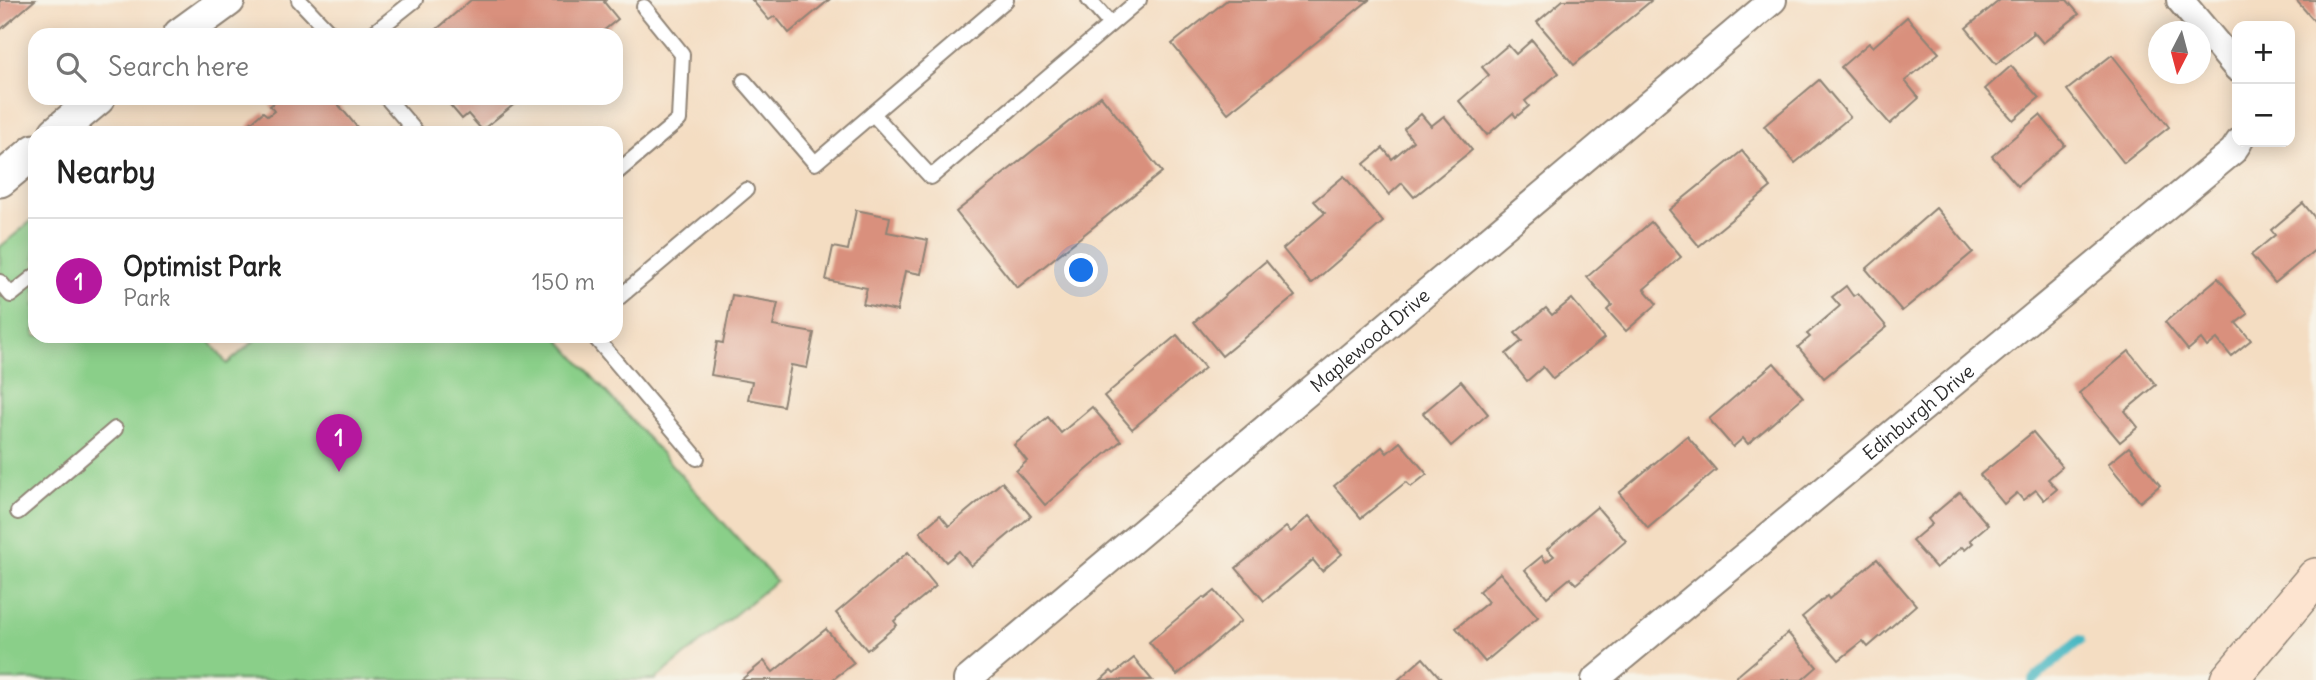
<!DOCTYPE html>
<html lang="en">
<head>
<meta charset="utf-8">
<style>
  :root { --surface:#fff; --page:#f6f6f6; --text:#222; --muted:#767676; --line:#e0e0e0; --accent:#b5179e }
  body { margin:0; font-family:Delius,sans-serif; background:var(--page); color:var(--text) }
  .controls { position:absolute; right:21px; top:21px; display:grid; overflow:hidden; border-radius:14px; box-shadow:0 4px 18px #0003 }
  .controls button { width:63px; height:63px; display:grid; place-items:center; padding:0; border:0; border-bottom:2px solid var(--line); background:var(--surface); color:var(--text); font:35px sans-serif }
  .compass { position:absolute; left:2148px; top:21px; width:63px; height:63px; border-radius:50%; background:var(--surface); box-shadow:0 4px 18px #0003; rotate:186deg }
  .you { position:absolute; left:1082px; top:271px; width:24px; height:24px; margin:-18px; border:5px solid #fff; border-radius:50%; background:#1a73e8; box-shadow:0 0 0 10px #1a73e833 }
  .badge { display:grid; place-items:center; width:46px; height:46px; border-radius:50%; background:var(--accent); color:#fff; font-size:23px; font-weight:700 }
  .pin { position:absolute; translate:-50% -58px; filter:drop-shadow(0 2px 4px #0008) }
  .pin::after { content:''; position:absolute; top:37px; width:24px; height:21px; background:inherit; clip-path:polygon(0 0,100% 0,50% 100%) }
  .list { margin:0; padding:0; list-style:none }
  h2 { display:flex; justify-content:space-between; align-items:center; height:91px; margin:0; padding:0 28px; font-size:30px }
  h2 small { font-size:23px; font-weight:400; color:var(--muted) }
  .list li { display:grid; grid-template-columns:46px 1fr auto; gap:21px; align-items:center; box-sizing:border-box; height:126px; padding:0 28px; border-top:2px solid var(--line) }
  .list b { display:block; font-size:26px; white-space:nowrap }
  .list p { margin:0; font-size:23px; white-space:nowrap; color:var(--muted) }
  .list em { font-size:23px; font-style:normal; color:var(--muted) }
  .icon { flex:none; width:38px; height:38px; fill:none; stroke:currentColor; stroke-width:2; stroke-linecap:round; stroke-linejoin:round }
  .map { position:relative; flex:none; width:2316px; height:680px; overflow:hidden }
  .search { position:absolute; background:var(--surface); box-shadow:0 4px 18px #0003; left:28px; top:28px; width:595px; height:77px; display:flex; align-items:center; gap:18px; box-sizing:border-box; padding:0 24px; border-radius:21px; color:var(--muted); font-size:26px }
  .panel { position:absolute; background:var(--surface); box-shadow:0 4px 18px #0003; left:28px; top:126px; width:595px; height:217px; border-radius:21px }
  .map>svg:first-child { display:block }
  .green { fill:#8acf89; stroke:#5a7d5a; stroke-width:2 }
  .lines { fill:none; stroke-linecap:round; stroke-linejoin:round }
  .stream { stroke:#4ab8c3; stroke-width:10 }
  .building { fill:#d9907d }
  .service-casing { stroke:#908476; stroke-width:18 }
  .minor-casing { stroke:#908476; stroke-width:30 }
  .tertiary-casing { stroke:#908476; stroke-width:37 }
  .secondary-casing { stroke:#908476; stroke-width:40 }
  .service { stroke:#fff; stroke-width:14 }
  .minor { stroke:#fff; stroke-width:26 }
  .tertiary { stroke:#fff; stroke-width:33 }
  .secondary { stroke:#fde4d0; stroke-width:37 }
  .labels { text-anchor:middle; stroke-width:5; stroke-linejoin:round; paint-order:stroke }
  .street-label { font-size:19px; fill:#2b2b2b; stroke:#f7f3e8 }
</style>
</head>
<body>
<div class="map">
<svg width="2316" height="680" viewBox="0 0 2316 680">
  <rect width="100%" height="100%" fill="#f7f3e8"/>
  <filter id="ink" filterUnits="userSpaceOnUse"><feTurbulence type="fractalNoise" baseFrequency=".0143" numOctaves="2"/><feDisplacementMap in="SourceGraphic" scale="14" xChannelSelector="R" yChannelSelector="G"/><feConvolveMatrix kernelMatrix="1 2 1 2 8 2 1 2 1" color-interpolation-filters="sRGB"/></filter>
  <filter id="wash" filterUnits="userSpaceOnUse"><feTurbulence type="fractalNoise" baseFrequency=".00686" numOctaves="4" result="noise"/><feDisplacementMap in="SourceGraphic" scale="28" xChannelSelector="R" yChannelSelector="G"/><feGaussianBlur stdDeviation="1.57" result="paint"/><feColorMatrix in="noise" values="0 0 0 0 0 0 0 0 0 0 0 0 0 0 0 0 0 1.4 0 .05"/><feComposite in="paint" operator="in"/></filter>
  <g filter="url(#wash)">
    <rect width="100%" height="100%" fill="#f4ddc2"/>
    <path class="green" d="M35,218V336H206L227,364L260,336H556L776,581L655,680H0V247Z"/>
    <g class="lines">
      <path class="stream" d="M2033,680L2080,640"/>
    </g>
    <g id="blocks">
      <g class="building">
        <path d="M0,0H35L0,30Z"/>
        <path d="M471,0H606L604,2L618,19L598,35H430Z"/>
        <path d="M752,0H829L789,33L775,16L769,20Z"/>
        <path d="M1227,0H1369L1228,113L1172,44Z"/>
        <path d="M1563,0H1652L1574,65L1537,22Z"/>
        <path d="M2000,0H2067L2079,14L2043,43L2032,30L2033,34L1996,64L1966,28Z"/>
        <path d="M2296,0H2316V23Z"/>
        <path d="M1907,17L1939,53L1905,81L1919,98L1890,124L1841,67L1869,43L1873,47Z"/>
        <path d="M1532,40L1559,73L1525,101L1529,106L1516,117L1513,113L1487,135L1459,101L1489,75L1482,67L1508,45L1516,54Z"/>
        <path d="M2112,55L2169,127L2124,163L2067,90Z"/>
        <path d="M2011,66L2039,98L2013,120L1985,89Z"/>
        <path d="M1819,80L1850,117L1795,163L1764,126Z"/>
        <path d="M1101,96L1162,172L1017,288L956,212Z"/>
        <path d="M280,98H333L362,133H247L250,130L247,126L263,112L268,116L274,111L270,106Z"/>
        <path d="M444,98H522L482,130L468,114L462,119Z"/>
        <path d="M1421,114L1431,126L1444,116L1472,150L1414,197L1402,183L1389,195L1364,164L1383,148L1392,159L1413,141L1404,129Z"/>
        <path d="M2040,115L2065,145L2018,186L1992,156Z"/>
        <path d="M1742,151L1771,187L1699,246L1669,210Z"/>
        <path d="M1344,176L1383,222L1311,284L1283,249L1325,213L1314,201Z"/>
        <path d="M2303,203L2316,219V249L2275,283L2251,255L2275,235L2271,230Z"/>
        <path d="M1936,208L1973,252L1902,311L1866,269Z"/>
        <path d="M856,210L890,217L887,232L928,240L921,274L905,271L897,311L863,304L867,288L826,280L833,247L848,250Z"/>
        <path d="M1651,222L1681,257L1644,289L1657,304L1626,331L1607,310L1612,305L1587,277Z"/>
        <path d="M1266,261L1295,296L1222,356L1194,322Z"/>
        <path d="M2218,278L2248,314L2236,323L2251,340L2231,356L2217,339L2207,347L2201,339L2188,350L2165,322Z"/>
        <path d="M1846,286L1853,296L1858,293L1887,327L1824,378L1798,347L1810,337L1807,334L1840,306L1832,297Z"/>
        <path d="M732,295L778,303L773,326L814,333L807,368L791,365L783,406L748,399L752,382L711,375L717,342L723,343Z"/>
        <path d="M1572,299L1604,338L1553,379L1543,367L1527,381L1506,354L1522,341L1515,333L1546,308L1552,315Z"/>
        <path d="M1177,335L1205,368L1132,429L1104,396Z"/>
        <path d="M2129,351L2156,385L2125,411L2138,427L2120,442L2079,393Z"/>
        <path d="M1774,363L1803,397L1748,444L1743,438L1733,447L1709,419Z"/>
        <path d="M1461,381L1488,414L1451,446L1423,413Z"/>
        <path d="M1092,407L1121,441L1045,505L1016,471L1027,461L1014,445L1048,417L1061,433Z"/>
        <path d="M2033,432L2062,467L2048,479L2057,489L2044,500L2036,490L2023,500L2017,493L2004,504L1980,475Z"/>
        <path d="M1687,436L1716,470L1648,528L1619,493Z"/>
        <path d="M1400,442L1427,474L1411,487L1406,482L1361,518L1334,486L1382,447L1387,453Z"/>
        <path d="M2129,447L2160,485L2140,502L2108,464Z"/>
        <path d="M1002,482L1031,516L971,566L959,551L946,562L920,532L940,515L949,526Z"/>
        <path d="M1960,492L1988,525L1970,540L1973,543L1965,550L1962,547L1936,568L1912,541L1932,524L1928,519Z"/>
        <path d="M1597,507L1626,541L1576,584L1570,578L1547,597L1525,570L1542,556L1546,562L1554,556L1547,549Z"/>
        <path d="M1309,516L1342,554L1322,571L1313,560L1264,601L1236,568L1286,527L1291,532Z"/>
        <path d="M908,552L936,586L894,621L897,625L867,650L836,613Z"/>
        <path d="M1877,559L1916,605L1868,647L1863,641L1839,660L1802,617L1827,596L1829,599Z"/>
        <path d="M1500,573L1538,617L1485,662L1456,628L1488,602L1479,591Z"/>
        <path d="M1215,591L1241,621L1177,675L1149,642L1203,597L1205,599Z"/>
        <path d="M826,629L854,663L832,680H741L764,661L773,672Z"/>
        <path d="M1788,633L1817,667L1802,680H1739L1736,677Z"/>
        <path d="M1134,658L1152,680H1101L1111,671L1114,674Z"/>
        <path d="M1423,658L1442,680H1398Z"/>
      </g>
    </g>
  </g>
  <g filter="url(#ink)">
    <use href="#blocks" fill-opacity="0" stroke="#908476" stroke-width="2"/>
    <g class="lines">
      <defs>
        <g id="service">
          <path d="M299,0L332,35"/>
          <path d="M1089,0L1110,24"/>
          <path d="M371,35L415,0"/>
          <path d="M744,81L815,163L1006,0"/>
          <path d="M387,98L417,133"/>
          <path d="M873,114L931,177L1139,0"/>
          <path d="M616,173L679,120L682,54L644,7"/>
          <path d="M0,282L11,295L35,276"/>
          <path d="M616,300L746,190"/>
          <path d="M594,336L697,458"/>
          <path d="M18,512L115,429"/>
        </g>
        <g id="minor">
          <path d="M2180,0L2237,68"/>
          <path id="s1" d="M967,680L1773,0"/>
          <path id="s2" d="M1595,680L2233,151L2239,142"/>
        </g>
        <g id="tertiary">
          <path d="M180,35L228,0"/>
          <path d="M56,133L98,98"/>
          <path d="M0,180L35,151"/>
        </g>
        <path id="secondary" d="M2229,680L2316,577"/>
      </defs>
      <use href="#service" class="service-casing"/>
      <use href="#minor" class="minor-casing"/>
      <use href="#tertiary" class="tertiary-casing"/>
      <use href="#secondary" class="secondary-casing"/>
      <use href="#service" class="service"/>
      <use href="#minor" class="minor"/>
      <use href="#tertiary" class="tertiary"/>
      <use href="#secondary" class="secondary"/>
    </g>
  </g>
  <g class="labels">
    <g class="street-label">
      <text dy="7" stroke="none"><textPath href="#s1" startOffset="527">Maplewood Drive</textPath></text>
      <text dy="7" stroke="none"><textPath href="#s2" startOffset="420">Edinburgh Drive</textPath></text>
    </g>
  </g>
</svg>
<div class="controls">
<button>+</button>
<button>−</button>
</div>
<svg class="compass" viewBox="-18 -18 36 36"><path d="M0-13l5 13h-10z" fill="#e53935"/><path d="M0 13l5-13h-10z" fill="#767676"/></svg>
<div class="you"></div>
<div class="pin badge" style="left:339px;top:472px">1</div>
<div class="search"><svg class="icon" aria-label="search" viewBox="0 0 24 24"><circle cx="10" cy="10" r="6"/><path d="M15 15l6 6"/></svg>Search here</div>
<section class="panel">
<h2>Nearby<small></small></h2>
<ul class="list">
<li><span class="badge">1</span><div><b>Optimist Park</b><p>Park</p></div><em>150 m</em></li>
</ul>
</section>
</div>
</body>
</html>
